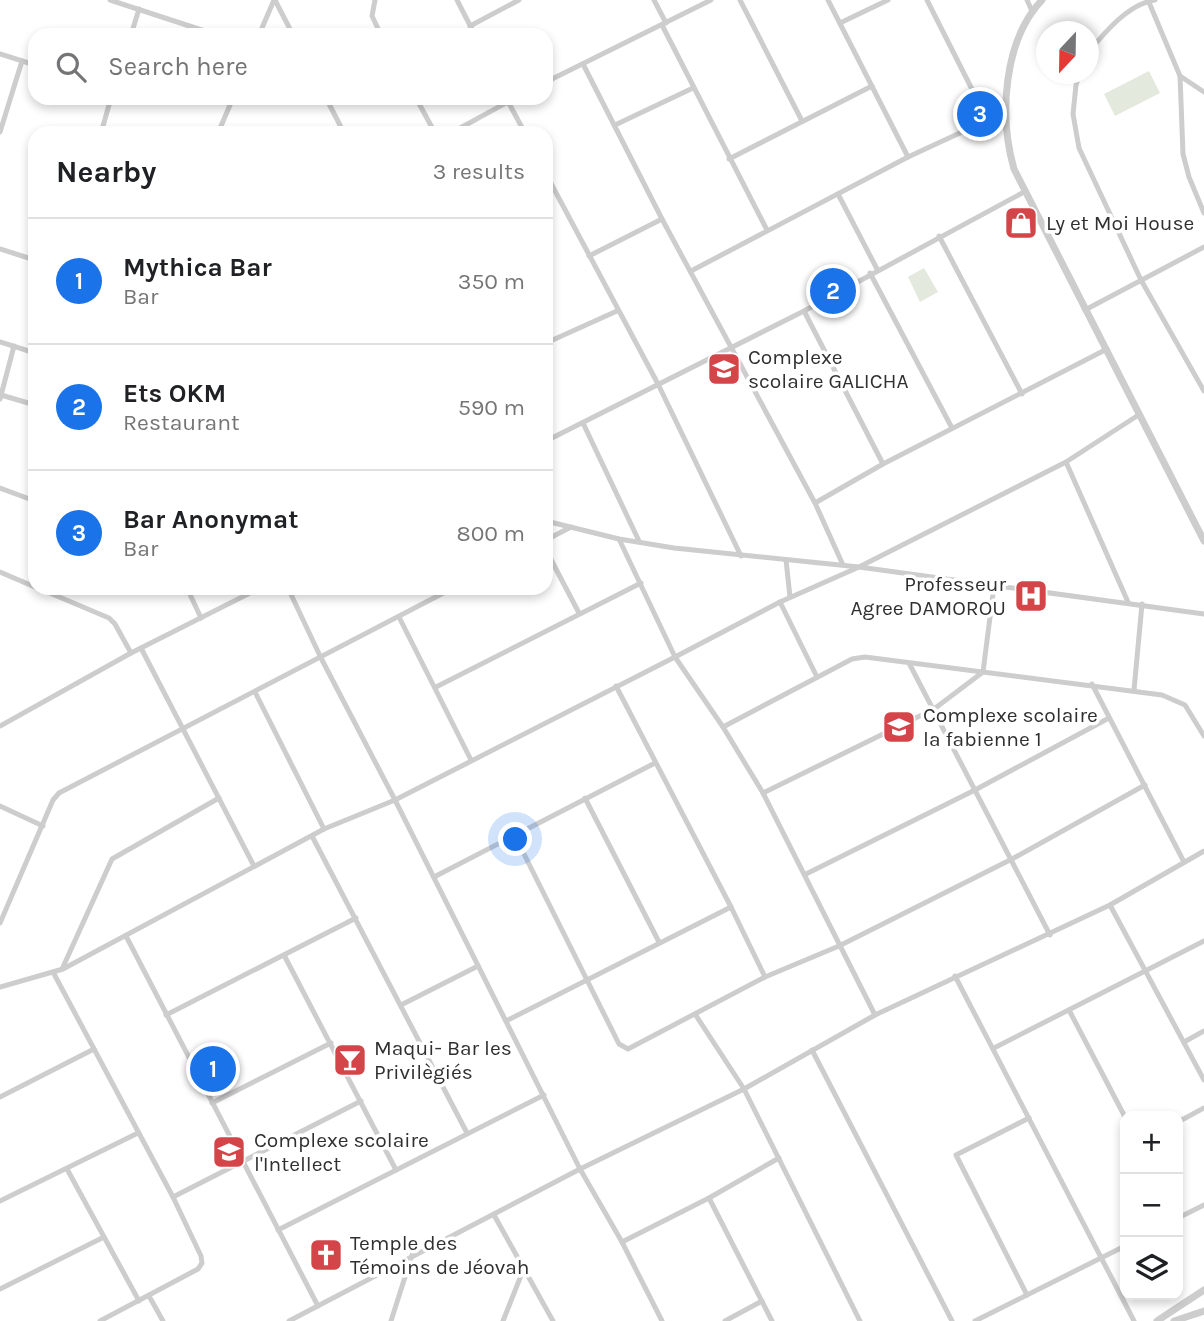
<!DOCTYPE html>
<html lang="en">
<head>
<meta charset="utf-8">
<style>
  :root { --surface:#fff; --page:#f6f6f6; --text:#202124; --muted:#757577; --line:#e0e0e0; --accent:#1a73e8 }
  body { margin:0; font-family:Karla,sans-serif; background:var(--page); color:var(--text) }
  .controls { position:absolute; right:21px; bottom:21px; display:grid; overflow:hidden; border-radius:14px; box-shadow:0 4px 10px #0003 }
  .controls button { width:63px; height:63px; display:grid; place-items:center; padding:0; border:0; border-bottom:2px solid var(--line); background:var(--surface); color:var(--text); font:35px sans-serif }
  .compass { position:absolute; left:1036px; top:21px; width:63px; height:63px; border-radius:50%; background:var(--surface); box-shadow:0 4px 10px #0003; rotate:202deg }
  .you { position:absolute; left:516px; top:840px; width:24px; height:24px; margin:-18px; border:5px solid #fff; border-radius:50%; background:#1a73e8; box-shadow:0 0 0 10px #1a73e833 }
  .badge { display:grid; place-items:center; width:46px; height:46px; border-radius:50%; background:var(--accent); color:#fff; font-size:23px; font-weight:700 }
  .pin { position:absolute; translate:-50% -50%; border:4px solid #fff; box-shadow:0 2px 7px #0006 }
  .list { margin:0; padding:0; list-style:none }
  h2 { display:flex; justify-content:space-between; align-items:center; height:91px; margin:0; padding:0 28px; font-size:30px }
  h2 small { font-size:23px; font-weight:400; color:var(--muted) }
  .list li { display:grid; grid-template-columns:46px 1fr auto; gap:21px; align-items:center; box-sizing:border-box; height:126px; padding:0 28px; border-top:2px solid var(--line) }
  .list b { display:block; font-size:26px; white-space:nowrap }
  .list p { margin:0; font-size:23px; white-space:nowrap; color:var(--muted) }
  .list em { font-size:23px; font-style:normal; color:var(--muted) }
  .icon { flex:none; width:38px; height:38px; fill:none; stroke:currentColor; stroke-width:2; stroke-linecap:round; stroke-linejoin:round }
  .map { position:relative; flex:none; width:1204px; height:1321px; overflow:hidden }
  .search { position:absolute; background:var(--surface); box-shadow:0 4px 10px #0003; left:28px; top:28px; width:525px; height:77px; display:flex; align-items:center; gap:18px; box-sizing:border-box; padding:0 24px; border-radius:21px; color:var(--muted); font-size:26px }
  .panel { position:absolute; background:var(--surface); box-shadow:0 4px 10px #0003; left:28px; top:126px; width:525px; height:469px; border-radius:21px }
  .map>svg:first-child { display:block }
  .green { fill:#e3e9dd }
  .lines { fill:none; stroke-linecap:round; stroke-linejoin:round }
  .minor { stroke:#cdcdcd; stroke-width:5 }
  .tertiary { stroke:#cdcdcd; stroke-width:7 }
  .labels { text-anchor:middle; stroke-width:7; stroke-linejoin:round; paint-order:stroke }
  .poi-label { font-size:21px; fill:#303030; stroke:#fff; text-anchor:start }
</style>
</head>
<body>
<div class="map">
<svg width="1204" height="1321" viewBox="0 0 1204 1321">
  <rect width="100%" height="100%" fill="#fff"/>
  <g class="green">
    <path d="M1149,71L1160,93L1115,116L1104,94Z"/>
    <path d="M924,268L938,292L920,302L908,277Z"/>
  </g>
  <g class="lines">
    <g class="minor">
      <path d="M110,0L217,35"/>
      <path d="M275,0L293,35"/>
      <path d="M375,0L372,16L381,35"/>
      <path d="M457,0L475,35"/>
      <path d="M654,0L666,23"/>
      <path d="M740,0L802,121"/>
      <path d="M828,0L908,157"/>
      <path d="M927,0L987,119"/>
      <path d="M1027,0L1032,11"/>
      <path d="M1148,0L1180,76L1183,154L1189,177L1204,213"/>
      <path d="M840,23L888,0"/>
      <path d="M662,25L767,230"/>
      <path d="M470,26L519,0"/>
      <path d="M131,35L139,9"/>
      <path d="M259,35L274,0"/>
      <path d="M1088,53C1104,33 1128,4 1155,0"/>
      <path d="M0,54L35,65"/>
      <path d="M583,64L662,219L815,503L843,565"/>
      <path d="M1080,74L1076,85L1073,114L1079,148L1141,280L1204,391"/>
      <path d="M1180,76L1204,92"/>
      <path d="M546,82L711,0"/>
      <path d="M326,98L344,133"/>
      <path d="M416,98L435,133"/>
      <path d="M506,98L525,133"/>
      <path d="M615,125L693,88"/>
      <path d="M0,132L22,61"/>
      <path d="M101,133L111,98"/>
      <path d="M218,133L233,98"/>
      <path d="M451,133L515,98"/>
      <path d="M729,159L872,86"/>
      <path d="M546,174L658,384L741,556"/>
      <path d="M838,194L877,269"/>
      <path d="M939,236L1022,394"/>
      <path d="M0,249L35,260"/>
      <path d="M589,256L662,219"/>
      <path d="M691,271L908,157L1005,112"/>
      <path d="M870,273L952,428"/>
      <path d="M1085,310L1204,247"/>
      <path d="M804,311L883,464"/>
      <path d="M0,342L35,353"/>
      <path d="M546,343L617,311"/>
      <path d="M1,395L35,405"/>
      <path d="M0,399L14,346"/>
      <path d="M583,423L639,541"/>
      <path d="M546,441L804,311L1024,192"/>
      <path d="M1066,462L1128,602"/>
      <path d="M0,488L35,501"/>
      <path d="M815,503L883,464L1107,349"/>
      <path d="M546,521L619,539L674,548L859,567L1204,614"/>
      <path d="M619,539L675,657L723,727L763,793L875,1015"/>
      <path d="M546,540L571,527"/>
      <path d="M546,550L579,613"/>
      <path d="M786,560L790,597"/>
      <path d="M0,572L35,587"/>
      <path d="M38,588L109,618L115,624L131,653"/>
      <path d="M187,588L201,618"/>
      <path d="M288,588L321,658L395,800L580,1169L622,1242L662,1321"/>
      <path d="M780,602L817,677"/>
      <path d="M399,617L471,760"/>
      <path d="M141,648L254,866"/>
      <path d="M909,663L1050,935"/>
      <path d="M1092,684L1184,862"/>
      <path d="M616,686L731,907L765,977"/>
      <path d="M436,687L641,583"/>
      <path d="M1134,690L1142,604"/>
      <path d="M255,692L324,829"/>
      <path d="M0,726L131,653L260,588"/>
      <path d="M723,727L852,659L865,657L1162,695L1185,705L1204,736"/>
      <path d="M763,793L934,709L983,672L994,586"/>
      <path d="M585,798L659,942"/>
      <path d="M0,806L43,826"/>
      <path d="M312,836L467,1133"/>
      <path d="M515,836L619,1044L628,1049L765,977L839,946L1012,859L1145,785"/>
      <path d="M806,874L975,790L1109,718"/>
      <path d="M434,877L655,763"/>
      <path d="M1110,905L1204,1080"/>
      <path d="M0,923L53,800L59,793L453,588"/>
      <path d="M126,936L318,1306"/>
      <path d="M284,955L396,1170"/>
      <path d="M63,967L112,859L219,798"/>
      <path d="M53,972L173,1197L201,1256L202,1263L198,1269L100,1321"/>
      <path d="M955,976L1134,1321"/>
      <path d="M0,987L63,969L324,829L395,800L675,657L780,602L859,567L1066,462L1140,414"/>
      <path d="M401,1005L478,966"/>
      <path d="M1069,1010L1125,1117"/>
      <path d="M695,1014L744,1089L860,1321"/>
      <path d="M166,1015L356,918"/>
      <path d="M506,1021L731,907"/>
      <path d="M1184,1042L1204,1031"/>
      <path d="M994,1048L1204,941"/>
      <path d="M812,1050L952,1321"/>
      <path d="M0,1097L94,1049"/>
      <path d="M212,1103L331,1043"/>
      <path d="M1178,1122L1204,1108"/>
      <path d="M67,1169L139,1301"/>
      <path d="M173,1197L361,1101"/>
      <path d="M709,1198L772,1321"/>
      <path d="M0,1201L138,1133"/>
      <path d="M494,1215L553,1321"/>
      <path d="M1178,1218L1204,1205"/>
      <path d="M278,1230L544,1095"/>
      <path d="M622,1242L709,1198L779,1158"/>
      <path d="M0,1289L104,1237"/>
      <path d="M1027,1295L956,1155L1029,1118"/>
      <path d="M149,1296L163,1321"/>
      <path d="M289,1321L580,1169L744,1089L875,1015L1110,905L1204,851"/>
      <path d="M391,1321L412,1255"/>
      <path d="M503,1321L524,1268"/>
      <path d="M725,1321L762,1301"/>
      <path d="M975,1321L1125,1246"/>
    </g>
    <g class="tertiary">
      <path d="M1042,0C1003,41 999,117 1014,169L1204,541"/>
      <path d="M1157,1321L1204,1290"/>
      <path d="M1174,1321L1204,1311"/>
    </g>
  </g>
  <defs>
    <symbol id="shop-square" viewBox="-11 -11 22 22"><rect x="-9" y="-9" width="18" height="18" rx="4" fill="#d44549" stroke="#fff"/><path d="M-5-2.5h2.3a2.7 3.5 0 0 1 5.4 0H5L5.5 6h-11ZM-1.5-2.5h3a1.5 2.3 0 0 0-3 0Z" fill="#fff"/></symbol>
    <symbol id="school-square" viewBox="-11 -11 22 22"><rect x="-9" y="-9" width="18" height="18" rx="4" fill="#d44549" stroke="#fff"/><path d="M0-5L7-2L0 1L-7-2ZM-4 1L0 2.5L4 1V4Q0 6-4 4Z" fill="#fff"/></symbol>
    <symbol id="hospital-square" viewBox="-11 -11 22 22"><rect x="-9" y="-9" width="18" height="18" rx="4" fill="#d44549" stroke="#fff"/><path d="M-5-5h3v3.5h4V-5h3V5h-3V1.5h-4V5h-3Z" fill="#fff"/></symbol>
    <symbol id="bar-square" viewBox="-11 -11 22 22"><rect x="-9" y="-9" width="18" height="18" rx="4" fill="#d44549" stroke="#fff"/><path d="M-6-5H6L.8 .8V4.5H3.5V6h-7V4.5H-.8V.8Z" fill="#fff"/></symbol>
    <symbol id="church-square" viewBox="-11 -11 22 22"><rect x="-9" y="-9" width="18" height="18" rx="4" fill="#d44549" stroke="#fff"/><path d="M-1.2-6h2.4v3.5h3.3v2.4h-3.3V6h-2.4V-.1h-3.3v-2.4h3.3Z" fill="#fff"/></symbol>
  </defs>
  <g fill-rule="evenodd">
    <use href="#shop-square" x="1002" y="204" width="38" height="38"/>
    <use href="#school-square" x="705" y="350" width="38" height="38"/>
    <use href="#hospital-square" x="1012" y="577" width="38" height="38"/>
    <use href="#school-square" x="880" y="708" width="38" height="38"/>
    <use href="#bar-square" x="331" y="1041" width="38" height="38"/>
    <use href="#school-square" x="210" y="1133" width="38" height="38"/>
    <use href="#church-square" x="307" y="1236" width="38" height="38"/>
  </g>
  <g class="labels">
    <g class="poi-label">
      <text x="1046" y="230">Ly et Moi House</text>
      <text x="748" y="364">Complexe<tspan x="748" dy="24">scolaire GALICHA</tspan></text>
      <text x="1006" y="591" text-anchor="end">Professeur<tspan x="1006" dy="24">Agree DAMOROU</tspan></text>
      <text x="923" y="722">Complexe scolaire<tspan x="923" dy="24">la fabienne 1</tspan></text>
      <text x="374" y="1055">Maqui- Bar les<tspan x="374" dy="24">Privilègiés</tspan></text>
      <text x="254" y="1147">Complexe scolaire<tspan x="254" dy="24">l'Intellect</tspan></text>
      <text x="350" y="1250">Temple des<tspan x="350" dy="24">Témoins de Jéovah</tspan></text>
    </g>
  </g>
</svg>
<div class="controls">
<button>+</button>
<button>−</button>
<button><svg class="icon" aria-label="layers" viewBox="0 0 24 24"><path d="M12 4l9 5-9 5-9-5zM3 14l9 5 9-5"/></svg></button>
</div>
<svg class="compass" viewBox="-18 -18 36 36"><path d="M0-13l5 13h-10z" fill="#e53935"/><path d="M0 13l5-13h-10z" fill="#757577"/></svg>
<div class="you"></div>
<div class="pin badge" style="left:213px;top:1069px">1</div>
<div class="pin badge" style="left:833px;top:291px">2</div>
<div class="pin badge" style="left:980px;top:114px">3</div>
<div class="search"><svg class="icon" aria-label="search" viewBox="0 0 24 24"><circle cx="10" cy="10" r="6"/><path d="M15 15l6 6"/></svg>Search here</div>
<section class="panel">
<h2>Nearby<small>3 results</small></h2>
<ul class="list">
<li><span class="badge">1</span><div><b>Mythica Bar</b><p>Bar</p></div><em>350 m</em></li>
<li><span class="badge">2</span><div><b>Ets OKM</b><p>Restaurant</p></div><em>590 m</em></li>
<li><span class="badge">3</span><div><b>Bar Anonymat</b><p>Bar</p></div><em>800 m</em></li>
</ul>
</section>
</div>
</body>
</html>
